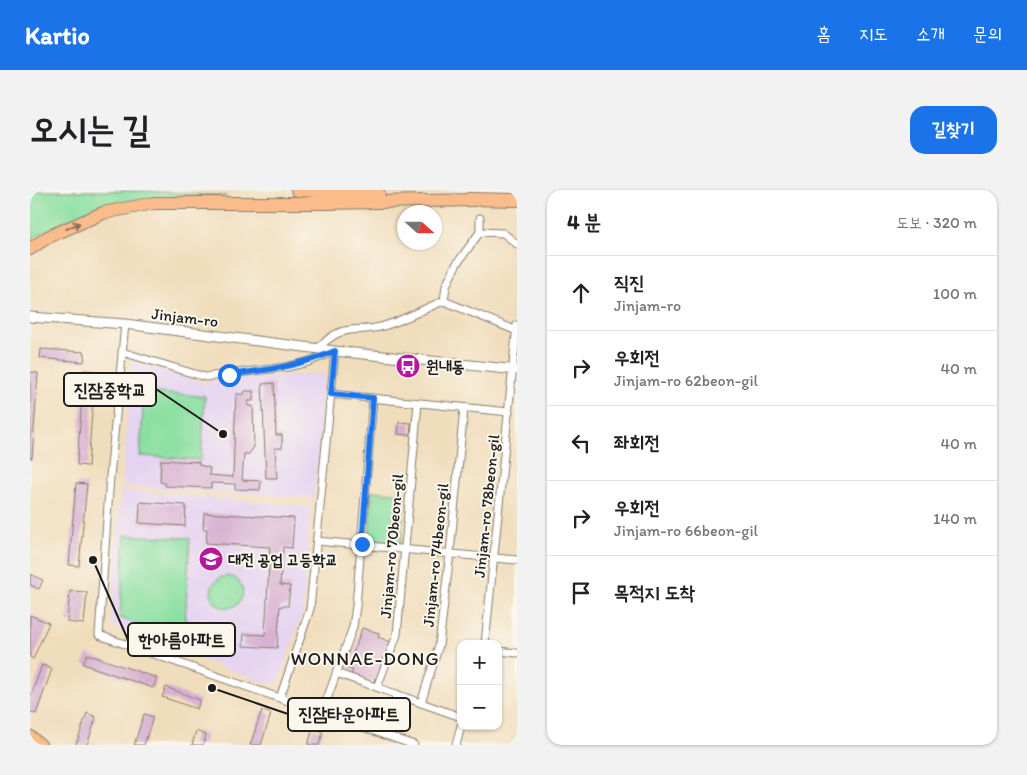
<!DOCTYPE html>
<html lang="ko">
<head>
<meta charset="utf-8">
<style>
  :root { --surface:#fff; --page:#f2f2f2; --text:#202124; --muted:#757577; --line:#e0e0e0; --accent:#1a73e8 }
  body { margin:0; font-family:Itim,"Poor Story",sans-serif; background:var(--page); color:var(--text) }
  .controls { position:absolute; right:15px; bottom:15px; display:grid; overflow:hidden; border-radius:10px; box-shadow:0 1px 4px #0004 }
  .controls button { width:45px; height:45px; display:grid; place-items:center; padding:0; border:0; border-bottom:1px solid var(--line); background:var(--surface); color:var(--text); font:25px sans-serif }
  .compass { position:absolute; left:367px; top:15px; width:45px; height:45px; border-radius:50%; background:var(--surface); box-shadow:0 1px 4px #0004; rotate:111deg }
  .stop { position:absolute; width:15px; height:15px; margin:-11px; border:4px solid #1a73e8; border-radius:50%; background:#fff }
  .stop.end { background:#1a73e8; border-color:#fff; box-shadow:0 1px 5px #0008 }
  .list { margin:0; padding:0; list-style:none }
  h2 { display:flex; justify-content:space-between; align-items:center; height:65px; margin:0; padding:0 20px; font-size:21px }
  h2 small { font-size:16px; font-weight:400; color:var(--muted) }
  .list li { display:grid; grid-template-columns:32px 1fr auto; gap:15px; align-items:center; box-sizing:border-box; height:75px; padding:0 20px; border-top:1px solid var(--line) }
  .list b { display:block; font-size:19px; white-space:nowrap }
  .list p { margin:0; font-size:16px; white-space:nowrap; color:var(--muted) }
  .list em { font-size:16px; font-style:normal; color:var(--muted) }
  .icon { flex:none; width:28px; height:28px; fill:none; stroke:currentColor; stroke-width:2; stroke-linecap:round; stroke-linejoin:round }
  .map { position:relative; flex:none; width:487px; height:555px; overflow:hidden; border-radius:15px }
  header { display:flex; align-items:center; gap:30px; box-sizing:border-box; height:70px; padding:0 25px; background:var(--accent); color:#fff }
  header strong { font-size:24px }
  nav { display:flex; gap:28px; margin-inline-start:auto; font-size:18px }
  .intro { display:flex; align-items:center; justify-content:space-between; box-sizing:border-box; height:120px; padding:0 30px }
  h1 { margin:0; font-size:35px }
  .button { padding:12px 22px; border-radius:15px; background:var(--accent); color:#fff; font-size:18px; font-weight:700 }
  main { display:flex; gap:30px; padding:0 30px }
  aside { flex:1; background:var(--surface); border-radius:15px; box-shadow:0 1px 4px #0004 }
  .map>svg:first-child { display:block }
  .built { fill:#e5d3f1 }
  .green { fill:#8bdfa1; stroke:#547e5e }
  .building { fill:#d8b1d2 }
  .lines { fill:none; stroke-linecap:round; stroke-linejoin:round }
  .minor-casing { stroke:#867c6c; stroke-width:9 }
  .tertiary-casing { stroke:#867c6c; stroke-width:11 }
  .primary-casing { stroke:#867c6c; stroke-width:13 }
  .motorway-casing { stroke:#867c6c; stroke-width:14 }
  .minor { stroke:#fff; stroke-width:7 }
  .tertiary { stroke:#fff; stroke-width:9 }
  .primary { stroke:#fabc8b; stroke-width:11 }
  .motorway { stroke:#fabc8b; stroke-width:12 }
  .oneway { stroke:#8b6c54 }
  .route { stroke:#1a73e8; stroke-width:6 }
  .labels { text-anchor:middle; stroke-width:4; stroke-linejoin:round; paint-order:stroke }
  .street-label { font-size:16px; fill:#1c1c1c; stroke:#fbf7ec }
  .poi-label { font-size:16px; font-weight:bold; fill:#1c1c1c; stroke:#fbf7ec; text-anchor:start }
  .quarter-label { font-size:19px; letter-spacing:1px; fill:#1c1c1c; stroke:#fbf7ec }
  .leader { fill:none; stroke:#1c1c1c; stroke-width:2 }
  .callout-dot { fill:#1c1c1c; stroke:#fbf7ec; stroke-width:2 }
  .callout { fill:#fbf7ec; stroke:#1c1c1c; stroke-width:2 }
  .callout-label { font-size:18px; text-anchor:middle; font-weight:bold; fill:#1c1c1c }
</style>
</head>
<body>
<header>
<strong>Kartio</strong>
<nav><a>홈</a><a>지도</a><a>소개</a><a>문의</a></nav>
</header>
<div class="intro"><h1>오시는 길</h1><a class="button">길찾기</a></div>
<main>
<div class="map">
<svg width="487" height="555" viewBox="0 0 487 555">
  <rect width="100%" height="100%" fill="#fbf7ec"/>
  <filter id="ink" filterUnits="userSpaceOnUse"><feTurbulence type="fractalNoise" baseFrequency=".02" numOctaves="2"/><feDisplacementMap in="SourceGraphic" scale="10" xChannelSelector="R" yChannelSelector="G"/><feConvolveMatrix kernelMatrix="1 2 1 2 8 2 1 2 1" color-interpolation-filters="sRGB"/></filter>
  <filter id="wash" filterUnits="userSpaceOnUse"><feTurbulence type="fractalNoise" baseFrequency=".0096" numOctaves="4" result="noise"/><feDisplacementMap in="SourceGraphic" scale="20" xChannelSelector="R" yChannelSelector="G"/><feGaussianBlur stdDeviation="1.12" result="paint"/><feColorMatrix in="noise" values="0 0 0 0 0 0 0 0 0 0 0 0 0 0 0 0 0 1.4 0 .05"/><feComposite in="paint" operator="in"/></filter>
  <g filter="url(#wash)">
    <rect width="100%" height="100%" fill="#f0ddbc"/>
    <g class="built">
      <path d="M102,171L171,192L295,183L284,308L92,296Z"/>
      <path d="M91,300L281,317L273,421L249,492L238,494L81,436Z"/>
    </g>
    <g class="green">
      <path d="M0,1H115L197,6C129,9 58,12 0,50Z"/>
      <path d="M114,202L175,206L171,270L110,266Z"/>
      <path d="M342,301L375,304L371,353L339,350Z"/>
      <path d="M95,345L160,348L154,450L90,428Z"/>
      <circle cx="197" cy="402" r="16"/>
    </g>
    <g id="blocks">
      <g class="building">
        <path d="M11,159L55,162L54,172L10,168Z"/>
        <path d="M54,180L65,181L58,276L47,275Z"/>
        <path d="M0,182L8,183L2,268H0Z"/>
        <path d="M244,193L246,245H252V258H245L247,288H236L232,194Z"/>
        <path d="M215,201H223V211H218V216H223L224,257L219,264H214L212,290L231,291L230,300L205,299V294L181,293V298L135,296V293L130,292L131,270L169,272V275L180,278L179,285L203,287L206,204H214Z"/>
        <path d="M369,232L381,233L380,245L368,244Z"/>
        <path d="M46,293L57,294L49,376L39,375Z"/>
        <path d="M110,312L156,315L155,336L109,333Z"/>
        <path d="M174,323L264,328L262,358L253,357L250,395L260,396L258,416H250L247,458L213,456L214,444L235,445L240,357L176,353L177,339H173Z"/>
        <path d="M0,384L13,390L9,399L0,395Z"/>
        <path d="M40,401L57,402L54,434L37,432Z"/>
        <path d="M0,425L19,433L3,469L0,467Z"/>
        <path d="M332,438L349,443L348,447L361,452L348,489L345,488L344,493L321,485L323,480L318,479Z"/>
        <path d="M57,464L127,488L123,498L53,474Z"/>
        <path d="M12,475L22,479L6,524L0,522V508Z"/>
        <path d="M136,497L170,510L167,519L132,507Z"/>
        <path d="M232,520L241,524L231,555H220Z"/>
        <path d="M57,523L66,527L57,555H46Z"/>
        <path d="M114,524L123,527L114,555H104Z"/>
        <path d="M283,538L293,542L289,555H278Z"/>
        <path d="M166,541L176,545L173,555H162Z"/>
      </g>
    </g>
  </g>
  <g filter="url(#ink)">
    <use href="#blocks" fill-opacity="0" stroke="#867c6c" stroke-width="1"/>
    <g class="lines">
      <defs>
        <g id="minor">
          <path d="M450,28V42L426,75L416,96L414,111L487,141"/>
          <path d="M450,42L473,43L487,54"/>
          <path d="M95,134L80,286L69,445L384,555"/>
          <path d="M287,159C317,129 324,146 357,135C376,129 395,118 414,111"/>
          <path d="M92,162L175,187L257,177L278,172L305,161L280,419L250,508"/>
          <path d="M301,204L479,222"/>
          <path d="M287,351L487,370"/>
          <path d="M455,454L487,135"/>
          <path d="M468,461L487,463"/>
          <path d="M306,483L431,527"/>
          <path d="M347,497L367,445L388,213"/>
          <path d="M391,513L409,455L420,363L434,218"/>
          <path d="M292,523L323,437L326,416L343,208"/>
          <path d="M354,545L367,504"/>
          <path d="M426,555L431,536"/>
        </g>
        <path id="tertiary" d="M0,127L95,134L305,161L487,180"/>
        <path id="primary" d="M0,546L11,555"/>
        <g id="motorway">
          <path d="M267,0L349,4"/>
          <path d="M439,9L487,10"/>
          <path d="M0,59L18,47L73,23L124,13H297L446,10"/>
        </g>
      </defs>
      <use href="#minor" class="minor-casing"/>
      <use href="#tertiary" class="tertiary-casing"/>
      <use href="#primary" class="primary-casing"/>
      <use href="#motorway" class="motorway-casing"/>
      <use href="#minor" class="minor"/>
      <use href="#tertiary" class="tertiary"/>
      <use href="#primary" class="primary"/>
      <use href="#motorway" class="motorway"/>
    </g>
    <defs><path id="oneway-shaft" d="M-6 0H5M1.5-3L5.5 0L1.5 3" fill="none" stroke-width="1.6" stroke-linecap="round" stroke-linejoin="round" transform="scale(1.25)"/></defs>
    <use class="oneway" href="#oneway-shaft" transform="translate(43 36) rotate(-24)"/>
  </g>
  <g class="lines" filter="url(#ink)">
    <path class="route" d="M199,185C236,180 270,176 305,161L301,204L343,208L332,354"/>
  </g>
  <defs>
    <symbol id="bus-disc" viewBox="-11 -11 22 22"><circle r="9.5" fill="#b5179e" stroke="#fbf7ec"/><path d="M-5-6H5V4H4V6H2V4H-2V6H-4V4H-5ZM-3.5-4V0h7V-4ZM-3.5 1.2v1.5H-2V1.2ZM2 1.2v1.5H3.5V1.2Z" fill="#fff"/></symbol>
    <symbol id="school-disc" viewBox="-11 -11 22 22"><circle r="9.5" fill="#b5179e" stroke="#fbf7ec"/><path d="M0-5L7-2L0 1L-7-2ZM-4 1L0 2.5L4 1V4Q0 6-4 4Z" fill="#fff"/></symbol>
  </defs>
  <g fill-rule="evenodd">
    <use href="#bus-disc" x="364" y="162" width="28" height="28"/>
    <use href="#school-disc" x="167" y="355" width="28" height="28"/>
  </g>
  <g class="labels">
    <g class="street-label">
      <text transform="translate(155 127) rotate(7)" y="6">Jinjam-ro</text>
      <text transform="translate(456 316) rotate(-84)" y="6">Jinjam-ro 78beon-gil</text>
      <text transform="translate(361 356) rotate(-85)" y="6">Jinjam-ro 70beon-gil</text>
      <text transform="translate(405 365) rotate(-84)" y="6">Jinjam-ro 74beon-gil</text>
    </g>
    <g class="poi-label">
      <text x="396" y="182">원내동</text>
      <text x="198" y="375">대전 공업 고등학교</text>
    </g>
    <g class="quarter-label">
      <text x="335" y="475">WONNAE-DONG</text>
    </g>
  </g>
  <path class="leader" d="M193 244L126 199M63 370L98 450M182 498L258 524"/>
  <g class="callout-dot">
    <circle cx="193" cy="244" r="5"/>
    <circle cx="63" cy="370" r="5"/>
    <circle cx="182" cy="498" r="5"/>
  </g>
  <g class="callout">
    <rect x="34" y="183" width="92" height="33" rx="5"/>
    <rect x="98" y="433" width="107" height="33" rx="5"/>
    <rect x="258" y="508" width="122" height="33" rx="5"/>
  </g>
  <g class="callout-label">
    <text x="80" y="206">진잠중학교</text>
    <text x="152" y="456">한아름아파트</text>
    <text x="319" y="530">진잠타운아파트</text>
  </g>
</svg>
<div class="controls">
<button>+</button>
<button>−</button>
</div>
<svg class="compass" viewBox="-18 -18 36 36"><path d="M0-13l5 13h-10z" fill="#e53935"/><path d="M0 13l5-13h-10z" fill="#757577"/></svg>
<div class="stop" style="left:199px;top:185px"></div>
<div class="stop end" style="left:332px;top:354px"></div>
</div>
<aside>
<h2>4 분<small>도보 · 320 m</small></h2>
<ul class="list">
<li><svg class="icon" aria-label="ahead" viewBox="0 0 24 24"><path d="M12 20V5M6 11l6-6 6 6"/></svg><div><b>직진</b><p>Jinjam-ro</p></div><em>100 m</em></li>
<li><svg class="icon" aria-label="right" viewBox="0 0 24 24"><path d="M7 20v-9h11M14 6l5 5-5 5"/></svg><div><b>우회전</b><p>Jinjam-ro 62beon-gil</p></div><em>40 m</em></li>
<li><svg class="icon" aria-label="left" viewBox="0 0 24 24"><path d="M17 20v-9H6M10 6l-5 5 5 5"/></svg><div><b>좌회전</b></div><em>40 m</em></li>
<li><svg class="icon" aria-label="right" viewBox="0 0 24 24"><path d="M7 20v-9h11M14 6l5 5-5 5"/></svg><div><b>우회전</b><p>Jinjam-ro 66beon-gil</p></div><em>140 m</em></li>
<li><svg class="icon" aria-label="arrive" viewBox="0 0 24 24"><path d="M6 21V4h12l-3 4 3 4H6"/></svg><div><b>목적지 도착</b></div></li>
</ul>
</aside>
</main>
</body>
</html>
